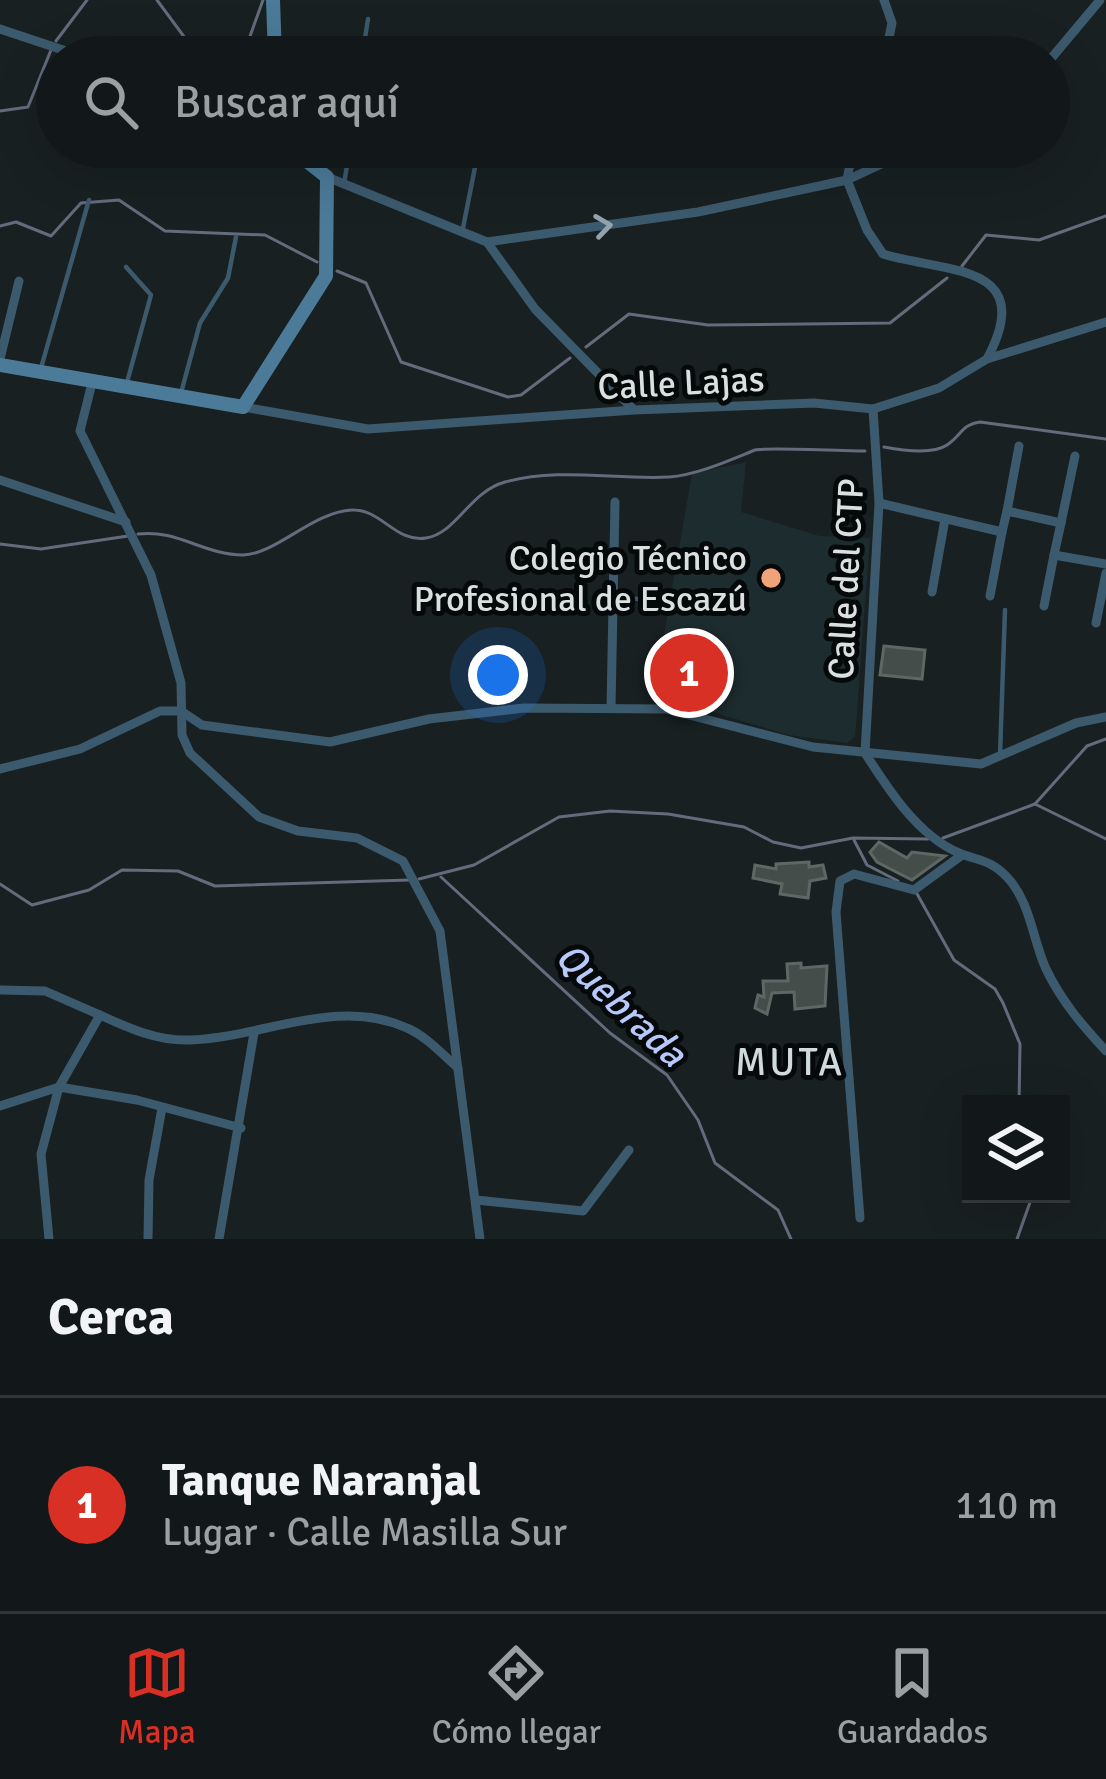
<!DOCTYPE html>
<html lang="es">
<head>
<meta charset="utf-8">
<style>
  :root { --surface:#121819; --page:#1b2122; --text:#f1f3f6; --muted:#9ca0a2; --line:#313738; --accent:#d93025 }
  body { margin:0; font-family:Signika,sans-serif; background:var(--page); color:var(--text) }
  .controls { position:absolute; right:36px; bottom:36px; display:grid; overflow:hidden; border-radius:0px; box-shadow:0 12px 48px #0002 }
  .controls button { width:108px; height:108px; display:grid; place-items:center; padding:0; border:0; border-bottom:3px solid var(--line); background:var(--surface); color:var(--text); font:60px sans-serif }
  .you { position:absolute; left:498px; top:675px; width:42px; height:42px; margin:-30px; border:9px solid #fff; border-radius:50%; background:#1a73e8; box-shadow:0 0 0 18px #1a73e833 }
  .badge { display:grid; place-items:center; width:78px; height:78px; border-radius:50%; background:var(--accent); color:#fff; font-size:39px; font-weight:700 }
  .pin { position:absolute; translate:-50% -50%; border:6px solid #fff; box-shadow:0 3px 12px #0006 }
  .list { margin:0; padding:0; list-style:none }
  h2 { display:flex; justify-content:space-between; align-items:center; height:156px; margin:0; padding:0 48px; font-size:51px }
  h2 small { font-size:39px; font-weight:400; color:var(--muted) }
  .list li { display:grid; grid-template-columns:78px 1fr auto; gap:36px; align-items:center; box-sizing:border-box; height:216px; padding:0 48px; border-top:3px solid var(--line) }
  .list b { display:block; font-size:45px; white-space:nowrap }
  .list p { margin:0; font-size:39px; white-space:nowrap; color:var(--muted) }
  .list em { font-size:39px; font-style:normal; color:var(--muted) }
  .icon { flex:none; width:66px; height:66px; fill:none; stroke:currentColor; stroke-width:2; stroke-linecap:round; stroke-linejoin:round }
  .map { position:relative; flex:none; width:1106px; height:1239px; overflow:hidden }
  .search { position:absolute; background:var(--surface); box-shadow:0 12px 48px #0002; left:36px; right:36px; top:36px; height:132px; display:flex; align-items:center; gap:30px; box-sizing:border-box; padding:0 42px; border-radius:66px; color:var(--muted); font-size:45px }
  .sheet { height:372px; background:var(--surface) }
  nav { display:flex; justify-content:space-around; align-items:center; box-sizing:border-box; height:168px; border-top:3px solid var(--line); background:var(--surface); font-size:33px; color:var(--muted) }
  nav a { display:grid; justify-items:center; gap:6px }
  nav .on { color:var(--accent) }
  .map>svg:first-child { display:block }
  .built { fill:#1d2c2e }
  .lines { fill:none; stroke-linecap:round; stroke-linejoin:round }
  .stream { stroke:#636b7c; stroke-width:3 }
  .building { fill:#454d4b; stroke:#5e6764; stroke-width:3 }
  .service { stroke:#3c5a6d; stroke-width:4.5 }
  .minor { stroke:#3c5a6d; stroke-width:9 }
  .secondary { stroke:#4b7b99; stroke-width:14 }
  .oneway { stroke:#93a3ac }
  .poi-dot { fill:#f0a279; stroke:#060909; stroke-width:4.5 }
  .labels { text-anchor:middle; stroke-width:10; stroke-linejoin:round; paint-order:stroke }
  .street-label { font-size:36px; fill:#dadfe0; stroke:#060909 }
  .poi-label { font-size:36px; fill:#dadfe0; stroke:#060909; text-anchor:end }
  .water-label { font-size:39px; font-style:italic; fill:#b7c9fb; stroke:#060909 }
  .neighbourhood-label { font-size:39px; letter-spacing:3px; fill:#d0dadc; stroke:#060909 }
</style>
</head>
<body>
<div class="map">
<svg width="1106" height="1239" viewBox="0 0 1106 1239">
  <rect width="100%" height="100%" fill="#182021"/>
  <path class="built" d="M746,462L741,512L820,536L870,538L855,737L847,743L789,735L702,709L712,656L664,634L692,474Z"/>
  <g class="lines">
    <g class="stream">
      <path d="M157,0L199,57"/>
      <path d="M56,41L87,0"/>
      <path d="M224,57L249,39L263,0"/>
      <path d="M0,111L28,107L51,50"/>
      <path d="M0,226L16,222L51,236L81,203L119,200L165,231L265,235L317,262"/>
      <path d="M962,266L986,235L1039,240L1106,216"/>
      <path d="M337,271L366,283L401,362L508,397L521,395L570,358"/>
      <path d="M586,347L629,314L708,325L890,323L947,278"/>
      <path d="M884,447C900,450 932,455 947,445C962,435 961,425 980,422L1106,439"/>
      <path d="M138,534C177,529 204,555 243,555C277,554 312,512 352,510C382,509 395,543 426,538C457,533 469,492 505,482C559,467 615,480 669,477C697,475 730,460 755,450C764,447 848,451 865,451"/>
      <path d="M0,544L41,549L128,536"/>
      <path d="M1035,804L1087,746L1106,739"/>
      <path d="M943,838L1035,804L1106,839"/>
      <path d="M854,840L867,865L898,881"/>
      <path d="M441,877L610,1033L667,1075L698,1120L715,1163L778,1210L791,1239"/>
      <path d="M419,879L474,865L559,817L610,811L668,814L744,827L773,842L801,848L853,838L928,839"/>
      <path d="M0,884L32,905L89,890L122,870L178,871L215,886L409,880"/>
      <path d="M916,892L954,960L995,989L1003,1003L1020,1044L1019,1104"/>
      <path d="M1017,1239L1033,1194"/>
    </g>
  </g>
  <g class="building">
    <path d="M884,646L925,650L922,679L880,675Z"/>
    <path d="M879,842L907,858L912,852L945,856L912,880L877,862L870,852Z"/>
    <path d="M809,862V867L823,865L826,878L810,881L808,898L780,894L782,884L753,878L755,865L776,869V864Z"/>
    <path d="M801,963V968L827,966L825,1006L795,1009L794,992L772,993L767,1014L755,1008L758,995L764,997L763,981H788L787,964Z"/>
  </g>
  <g class="lines">
    <g class="service">
      <path d="M362,57L368,19"/>
      <path d="M592,57L638,43"/>
      <path d="M344,184L350,147"/>
      <path d="M463,228L479,147"/>
      <path d="M126,267L151,295L126,386"/>
      <path d="M41,368L89,200"/>
      <path d="M181,393L200,323L228,278L236,237"/>
      <path d="M613,598L667,600"/>
      <path d="M1000,755L1005,610"/>
    </g>
    <g class="minor">
      <path d="M884,0L892,23L885,57"/>
      <path d="M0,29L84,57"/>
      <path d="M1049,61L1100,0"/>
      <path d="M327,177L487,242L698,212L847,180L918,147"/>
      <path d="M847,180L867,230L883,254C944,273 1039,262 987,359"/>
      <path d="M847,180L853,147"/>
      <path d="M487,242L535,309L633,409"/>
      <path d="M0,359L19,281"/>
      <path d="M92,383L80,431L151,575L181,683L182,735L190,753L259,817L298,831L357,838L403,861L440,931L480,1239"/>
      <path d="M243,407L368,429L634,410L814,403L873,409L939,388L987,359L1106,322"/>
      <path d="M0,480L126,522"/>
      <path d="M879,503L1002,532L1007,511L1061,523L1054,555L1106,564"/>
      <path d="M1007,511L1019,446"/>
      <path d="M1061,523L1075,456"/>
      <path d="M932,592L945,519"/>
      <path d="M990,596L1002,532"/>
      <path d="M1044,606L1054,555"/>
      <path d="M1096,623L1106,573"/>
      <path d="M611,708L615,502"/>
      <path d="M865,753C888,789 918,836 959,853C978,861 990,859 1007,877C1031,903 1032,938 1046,969C1062,1002 1082,1025 1106,1051"/>
      <path d="M865,753L879,503L873,409"/>
      <path d="M0,769L80,749L160,711H181L202,725L330,742L429,719L524,708L666,709L813,747L981,764L1076,723L1106,717"/>
      <path d="M0,990L45,991L100,1015"/>
      <path d="M0,1106L59,1087L100,1015C128,1028 157,1041 189,1040C262,1038 337,996 407,1028C426,1036 442,1054 458,1068"/>
      <path d="M476,1200L583,1211L629,1150"/>
      <path d="M860,1218L836,912L840,881L854,874L914,890L962,855"/>
      <path d="M49,1239L41,1154L59,1087L137,1100L241,1128"/>
      <path d="M148,1239L149,1180L162,1108"/>
      <path d="M219,1239L254,1033"/>
    </g>
    <g class="secondary">
      <path d="M273,0L275,57"/>
      <path d="M0,365L243,407L326,276L327,177L289,147"/>
    </g>
  </g>
  <defs><path id="oneway-chevron" d="M-2-3.5L2.5 0L-2 3.5" fill="none" stroke-width="1.6" stroke-linecap="round" stroke-linejoin="round" transform="scale(3)"/></defs>
  <use class="oneway" href="#oneway-chevron" transform="translate(603 226) rotate(-8)"/>
  <circle class="poi-dot" cx="771" cy="578" r="12"/>
  <g class="labels">
    <g class="street-label">
      <text transform="translate(681 382) rotate(-3)" y="13">Calle Lajas</text>
      <text transform="translate(845 579) rotate(-87)" y="13">Calle del CTP</text>
    </g>
    <g class="poi-label">
      <text x="747" y="570">Colegio Técnico<tspan x="747" dy="41">Profesional de Escazú</tspan></text>
    </g>
    <g class="water-label">
      <text transform="translate(622 1004) rotate(43)" y="14">Quebrada</text>
    </g>
    <g class="neighbourhood-label">
      <text x="790" y="1075">MUTA</text>
    </g>
  </g>
</svg>
<div class="controls">
<button><svg class="icon" aria-label="layers" viewBox="0 0 24 24"><path d="M12 4l9 5-9 5-9-5zM3 14l9 5 9-5"/></svg></button>
</div>
<div class="you"></div>
<div class="pin badge" style="left:689px;top:673px">1</div>
<div class="search"><svg class="icon" aria-label="search" viewBox="0 0 24 24"><circle cx="10" cy="10" r="6"/><path d="M15 15l6 6"/></svg>Buscar aquí</div>
</div>
<section class="sheet">
<h2>Cerca<small></small></h2>
<ul class="list">
<li><span class="badge">1</span><div><b>Tanque Naranjal</b><p>Lugar · Calle Masilla Sur</p></div><em>110 m</em></li>
</ul>
</section>
<nav>
<a class="on"><svg class="icon" aria-label="map" viewBox="0 0 24 24"><path d="M3 6l6-2 6 2 6-2v14l-6 2-6-2-6 2zM9 4v14M15 6v14"/></svg>Mapa</a>
<a><svg class="icon" aria-label="directions" viewBox="0 0 24 24"><path d="M12 3l9 9-9 9-9-9zM9 14v-3h6M13 9l2 2-2 2"/></svg>Cómo llegar</a>
<a><svg class="icon" aria-label="saved" viewBox="0 0 24 24"><path d="M7 4h10v16l-5-4-5 4z"/></svg>Guardados</a>
</nav>
</body>
</html>
